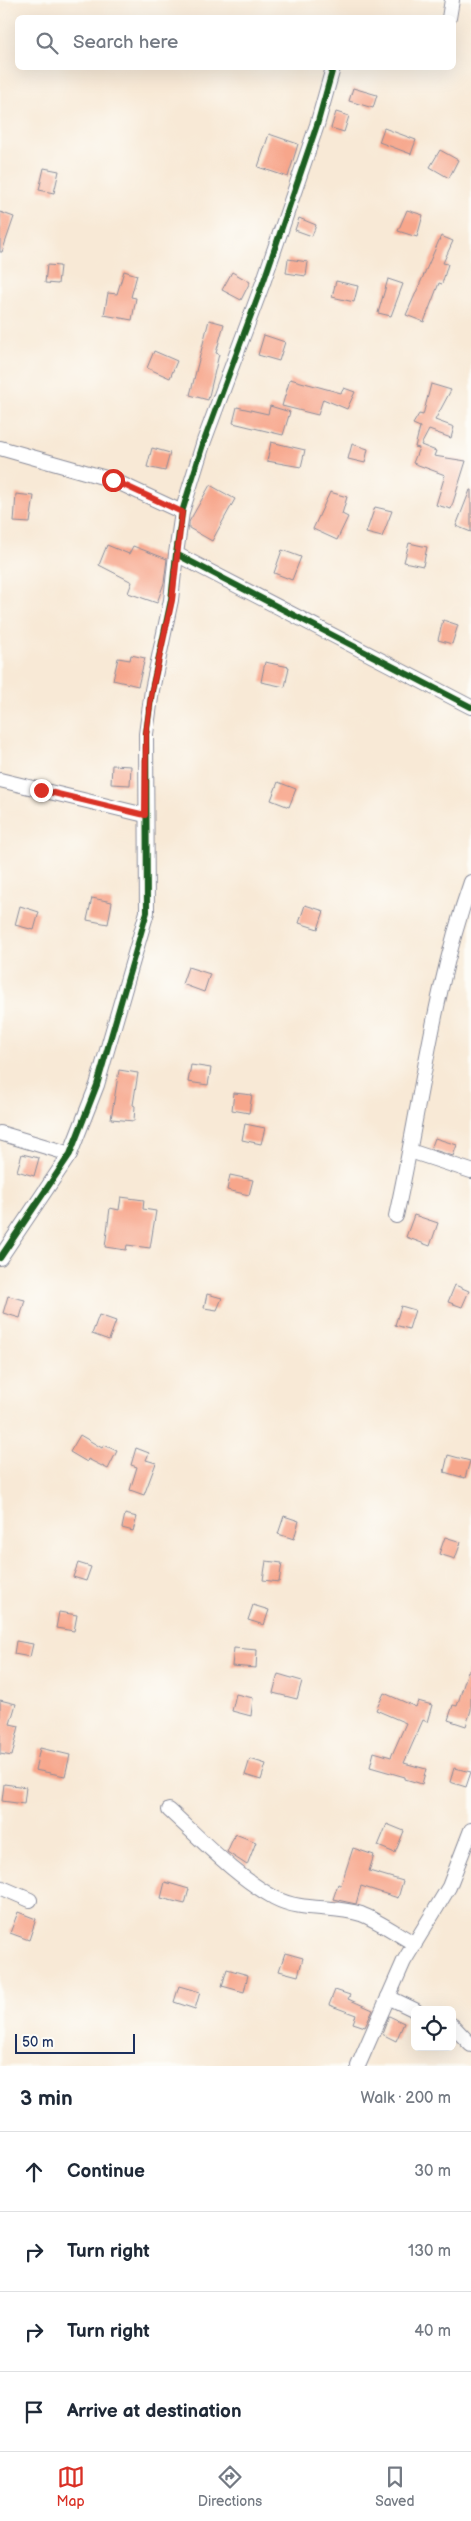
<!DOCTYPE html>
<html lang="en">
<head>
<meta charset="utf-8">
<style>
  :root { --surface:#fff; --page:#f6f6f7; --text:#1f2937; --muted:#747a83; --line:#e0e1e3; --accent:#d93025 }
  body { margin:0; font-family:"Balsamiq Sans",sans-serif; background:var(--page); color:var(--text) }
  .controls { position:absolute; right:15px; bottom:15px; display:grid; overflow:hidden; border-radius:8px; box-shadow:0 5px 20px #0002 }
  .controls button { width:45px; height:45px; display:grid; place-items:center; padding:0; border:0; border-bottom:1px solid var(--line); background:var(--surface); color:var(--text); font:25px sans-serif }
  .scale { position:absolute; left:15px; bottom:12px; width:120px; box-sizing:border-box; padding-left:5px; border:2px solid #1b2f5e; border-top:0; font-size:14px; line-height:18px; white-space:nowrap; color:#1b2f5e; -webkit-text-stroke:4px #fdfcf7; paint-order:stroke }
  .stop { position:absolute; width:15px; height:15px; margin:-11px; border:4px solid #d93025; border-radius:50%; background:#fff }
  .stop.end { background:#d93025; border-color:#fff; box-shadow:0 1px 5px #0008 }
  .list { margin:0; padding:0; list-style:none }
  h2 { display:flex; justify-content:space-between; align-items:center; height:65px; margin:0; padding:0 20px; font-size:21px }
  h2 small { font-size:16px; font-weight:400; color:var(--muted) }
  .list li { display:grid; grid-template-columns:32px 1fr auto; gap:15px; align-items:center; box-sizing:border-box; height:80px; padding:0 20px; border-top:1px solid var(--line) }
  .list b { display:block; font-size:19px; white-space:nowrap }
  .list em { font-size:16px; font-style:normal; color:var(--muted) }
  .icon { flex:none; width:28px; height:28px; fill:none; stroke:currentColor; stroke-width:2; stroke-linecap:round; stroke-linejoin:round }
  .map { position:relative; flex:none; width:471px; height:2066px; overflow:hidden }
  .search { position:absolute; background:var(--surface); box-shadow:0 5px 20px #0002; left:15px; right:15px; top:15px; height:55px; display:flex; align-items:center; gap:12px; box-sizing:border-box; padding:0 18px; border-radius:8px; color:var(--muted); font-size:19px }
  .sheet { height:385px; background:var(--surface) }
  nav { display:flex; justify-content:space-around; align-items:center; box-sizing:border-box; height:70px; border-top:1px solid var(--line); background:var(--surface); font-size:14px; color:var(--muted) }
  nav a { display:grid; justify-items:center; gap:2px }
  nav .on { color:var(--accent) }
  .map>svg:first-child { display:block }
  .building { fill:#f7a68b }
  .lines { fill:none; stroke-linecap:round; stroke-linejoin:round }
  .minor-casing { stroke:#8a8c9a; stroke-width:16 }
  .minor { stroke:#fff; stroke-width:14 }
  .cycleway-casing { stroke:#fdfcf7; stroke-width:9 }
  .cycleway { stroke:#1b5e20; stroke-width:6 }
  .route { stroke:#d93025; stroke-width:6 }
</style>
</head>
<body>
<div class="map">
<svg width="471" height="2066" viewBox="0 0 471 2066">
  <rect width="100%" height="100%" fill="#fdfcf7"/>
  <filter id="ink" filterUnits="userSpaceOnUse"><feTurbulence type="fractalNoise" baseFrequency=".02" numOctaves="2"/><feDisplacementMap in="SourceGraphic" scale="10" xChannelSelector="R" yChannelSelector="G"/><feConvolveMatrix kernelMatrix="1 2 1 2 8 2 1 2 1" color-interpolation-filters="sRGB"/></filter>
  <filter id="wash" filterUnits="userSpaceOnUse"><feTurbulence type="fractalNoise" baseFrequency=".0096" numOctaves="4" result="noise"/><feDisplacementMap in="SourceGraphic" scale="20" xChannelSelector="R" yChannelSelector="G"/><feGaussianBlur stdDeviation="1.12" result="paint"/><feColorMatrix in="noise" values="0 0 0 0 0 0 0 0 0 0 0 0 0 0 0 0 0 1.4 0 .05"/><feComposite in="paint" operator="in"/></filter>
  <g filter="url(#wash)">
    <rect width="100%" height="100%" fill="#f8e9d6"/>
    <g id="blocks">
      <g class="building">
        <path d="M353,88L377,95L373,108L349,101Z"/>
        <path d="M336,112L349,116L344,132L331,128Z"/>
        <path d="M384,128L416,140L411,154L379,142Z"/>
        <path d="M269,134L298,144L288,177L258,167Z"/>
        <path d="M440,150L458,160L449,178L430,167Z"/>
        <path d="M44,168L59,171L54,193L39,190Z"/>
        <path d="M407,210L423,215L417,237L398,231Z"/>
        <path d="M0,212L14,217L2,252H0Z"/>
        <path d="M299,218L316,225L312,236L295,230Z"/>
        <path d="M441,236L453,241L443,263L448,264L442,284L439,283L424,322L406,315Z"/>
        <path d="M288,259L308,262L306,276L286,273Z"/>
        <path d="M47,265L60,266L58,284L45,283Z"/>
        <path d="M124,271L137,275L131,297L136,298L132,320L104,315L108,293L117,294Z"/>
        <path d="M232,272L250,282L241,300L222,290Z"/>
        <path d="M388,279L403,284L391,316L378,313Z"/>
        <path d="M336,281L358,286L354,302L332,297Z"/>
        <path d="M209,320L224,324L216,353L219,354L208,400L190,395Z"/>
        <path d="M264,335L285,342L279,361L258,355Z"/>
        <path d="M154,351L177,361L170,378L147,368Z"/>
        <path d="M290,379L341,393L344,388L355,392L347,409L323,399L318,415L282,406Z"/>
        <path d="M431,384L451,390L435,420L454,427L451,438L429,430L421,445L436,451L434,456L466,461L451,509L436,505L445,475L413,463L419,448L415,447L420,427L413,424L419,414L423,415Z"/>
        <path d="M270,406L290,412L283,435L233,423L237,407L268,414Z"/>
        <path d="M271,442L305,450L301,467L267,461Z"/>
        <path d="M352,444L368,449L365,463L348,459Z"/>
        <path d="M152,448L170,453L165,471L147,467Z"/>
        <path d="M210,485L235,499L212,541L189,528V522Z"/>
        <path d="M470,490H471V532L456,526Z"/>
        <path d="M330,492L347,497L342,514L348,517L337,540L313,529Z"/>
        <path d="M16,494L34,496L30,523L14,522Z"/>
        <path d="M375,507L392,511L382,537L366,533Z"/>
        <path d="M409,543L427,547L423,566L404,562Z"/>
        <path d="M107,545L129,554L133,546L167,559L164,583L157,603L128,593L132,582L99,565Z"/>
        <path d="M282,550L301,557L292,580L274,573Z"/>
        <path d="M443,620L458,625L452,644L438,640Z"/>
        <path d="M131,655L145,658L138,686L113,680L118,658L130,660Z"/>
        <path d="M265,662L289,667L285,687L261,682Z"/>
        <path d="M112,765L131,766L130,785L111,784Z"/>
        <path d="M278,782L296,789L289,807L271,800Z"/>
        <path d="M92,898L112,902L108,924L87,920Z"/>
        <path d="M305,905L324,911L318,929L299,923Z"/>
        <path d="M20,906L39,912L34,930L15,925Z"/>
        <path d="M188,967L210,974L204,992L182,984Z"/>
        <path d="M191,1065L211,1068L208,1085L188,1082Z"/>
        <path d="M119,1070L138,1073L133,1105L135,1106L134,1121L111,1119Z"/>
        <path d="M234,1093L252,1095L249,1113L232,1110Z"/>
        <path d="M245,1124L265,1128L261,1144L242,1140Z"/>
        <path d="M435,1138L457,1145L453,1156L431,1149Z"/>
        <path d="M22,1154L39,1158L34,1176L17,1171Z"/>
        <path d="M230,1175L253,1180L249,1195L227,1190Z"/>
        <path d="M121,1197L144,1200L143,1209L156,1211L150,1248L127,1245L126,1250L105,1247L110,1208L119,1210Z"/>
        <path d="M414,1215L438,1223L430,1246L406,1237Z"/>
        <path d="M455,1285L469,1291L462,1307L448,1302Z"/>
        <path d="M207,1294L222,1298L217,1310L204,1308Z"/>
        <path d="M8,1296L25,1300L20,1318L3,1313Z"/>
        <path d="M401,1306L415,1310L409,1329L395,1325Z"/>
        <path d="M99,1315L116,1321L109,1340L92,1334Z"/>
        <path d="M80,1435L102,1448L104,1445L117,1451L108,1469L88,1459L87,1462L70,1452Z"/>
        <path d="M136,1448L149,1453L146,1460L156,1463L144,1495L130,1490L137,1467L131,1465Z"/>
        <path d="M448,1455L470,1461L465,1478L444,1472Z"/>
        <path d="M125,1514L137,1517L133,1531L122,1528Z"/>
        <path d="M284,1516L299,1521L294,1539L278,1534Z"/>
        <path d="M445,1537L461,1542L455,1559L439,1554Z"/>
        <path d="M266,1561L282,1563L279,1582L263,1580Z"/>
        <path d="M78,1563L91,1567L86,1581L73,1577Z"/>
        <path d="M253,1605L269,1610L264,1625L248,1620Z"/>
        <path d="M59,1612L77,1615L74,1631L56,1628Z"/>
        <path d="M16,1641L33,1644L30,1657L14,1654Z"/>
        <path d="M234,1648L257,1650L256,1668L232,1666Z"/>
        <path d="M468,1671H471V1710L466,1726L448,1720L453,1705L457,1706Z"/>
        <path d="M278,1674L302,1681L297,1699L273,1693Z"/>
        <path d="M384,1693L416,1707L418,1701L432,1705L427,1722L423,1720L404,1763L426,1769L422,1784L405,1779V1777L370,1767L374,1752L391,1757L406,1723L376,1710Z"/>
        <path d="M236,1694L253,1698L251,1716L232,1711Z"/>
        <path d="M0,1700L16,1704L10,1724L19,1726L12,1756L0,1754Z"/>
        <path d="M40,1748L70,1755L65,1776L35,1770Z"/>
        <path d="M250,1759L266,1764L261,1780L245,1775Z"/>
        <path d="M454,1768L471,1772L466,1787L450,1782Z"/>
        <path d="M4,1784L26,1787L24,1804L2,1801Z"/>
        <path d="M387,1824L404,1831L395,1853L378,1846Z"/>
        <path d="M235,1834L256,1842L247,1865L227,1852Z"/>
        <path d="M353,1848L374,1855L369,1871L403,1881L398,1898L361,1886L356,1904L333,1899L338,1884L341,1885Z"/>
        <path d="M165,1882L189,1889L185,1904L161,1898Z"/>
        <path d="M18,1912L36,1919L29,1940L10,1933Z"/>
        <path d="M285,1953L303,1958L298,1976L279,1971Z"/>
        <path d="M227,1969L248,1975L244,1992L222,1986Z"/>
        <path d="M179,1986L200,1992L195,2009L174,2002Z"/>
        <path d="M335,1990L350,1995L348,1999L373,2010L365,2027L353,2023L356,2015L329,2005Z"/>
        <path d="M389,2016L404,2023L396,2041L382,2034Z"/>
      </g>
    </g>
  </g>
  <g filter="url(#ink)">
    <use href="#blocks" fill-opacity="0" stroke="#8a8c9a" stroke-width="1"/>
    <g class="lines">
      <defs>
        <g id="minor">
          <path d="M449,18L452,0"/>
          <path d="M333,68L317,125L264,280L204,441L182,512L176,554L471,707"/>
          <path d="M0,448L113,480L182,512"/>
          <path d="M0,780L145,815"/>
          <path d="M0,1133L70,1154"/>
          <path d="M410,1151L471,1171"/>
          <path d="M396,1216C421,1104 433,990 471,882"/>
          <path d="M0,1258L70,1154L97,1085L147,912L146,734L152,690L171,600L176,554"/>
          <path d="M169,1810C202,1840 235,1876 275,1898C302,1912 332,1905 361,1914C379,1921 397,1934 415,1944"/>
          <path d="M0,1887L30,1900"/>
          <path d="M388,1997L415,2010"/>
          <path d="M452,2025L471,2045"/>
          <path d="M358,2066L404,1961L449,1887L471,1830"/>
        </g>
      </defs>
      <use href="#minor" class="minor-casing"/>
      <use href="#minor" class="minor"/>
      <defs>
        <g id="cycleway">
          <path d="M333,68L317,125L264,280L204,441L182,512L176,554L471,707"/>
          <path d="M0,1258L70,1154L97,1085L147,912L146,734L152,690L171,600L176,554"/>
        </g>
      </defs>
      <use href="#cycleway" class="cycleway-casing"/>
      <use href="#cycleway" class="cycleway"/>
    </g>
  </g>
  <g class="lines" filter="url(#ink)">
    <path class="route" d="M41,790L145,815L146,734L152,690L172,600L182,512L113,480"/>
  </g>
</svg>
<div class="controls">
<button><svg class="icon" aria-label="locate" viewBox="0 0 24 24"><circle cx="12" cy="12" r="6"/><path d="M12 2v4M12 18v4M2 12h4M18 12h4"/></svg></button>
</div>
<div class="scale">50 m</div>
<div class="stop" style="left:113px;top:480px"></div>
<div class="stop end" style="left:41px;top:790px"></div>
<div class="search"><svg class="icon" aria-label="search" viewBox="0 0 24 24"><circle cx="10" cy="10" r="6"/><path d="M15 15l6 6"/></svg>Search here</div>
</div>
<section class="sheet">
<h2>3 min<small>Walk · 200 m</small></h2>
<ul class="list">
<li><svg class="icon" aria-label="ahead" viewBox="0 0 24 24"><path d="M12 20V5M6 11l6-6 6 6"/></svg><div><b>Continue</b></div><em>30 m</em></li>
<li><svg class="icon" aria-label="right" viewBox="0 0 24 24"><path d="M7 20v-9h11M14 6l5 5-5 5"/></svg><div><b>Turn right</b></div><em>130 m</em></li>
<li><svg class="icon" aria-label="right" viewBox="0 0 24 24"><path d="M7 20v-9h11M14 6l5 5-5 5"/></svg><div><b>Turn right</b></div><em>40 m</em></li>
<li><svg class="icon" aria-label="arrive" viewBox="0 0 24 24"><path d="M6 21V4h12l-3 4 3 4H6"/></svg><div><b>Arrive at destination</b></div></li>
</ul>
</section>
<nav>
<a class="on"><svg class="icon" aria-label="map" viewBox="0 0 24 24"><path d="M3 6l6-2 6 2 6-2v14l-6 2-6-2-6 2zM9 4v14M15 6v14"/></svg>Map</a>
<a><svg class="icon" aria-label="directions" viewBox="0 0 24 24"><path d="M12 3l9 9-9 9-9-9zM9 14v-3h6M13 9l2 2-2 2"/></svg>Directions</a>
<a><svg class="icon" aria-label="saved" viewBox="0 0 24 24"><path d="M7 4h10v16l-5-4-5 4z"/></svg>Saved</a>
</nav>
</body>
</html>
